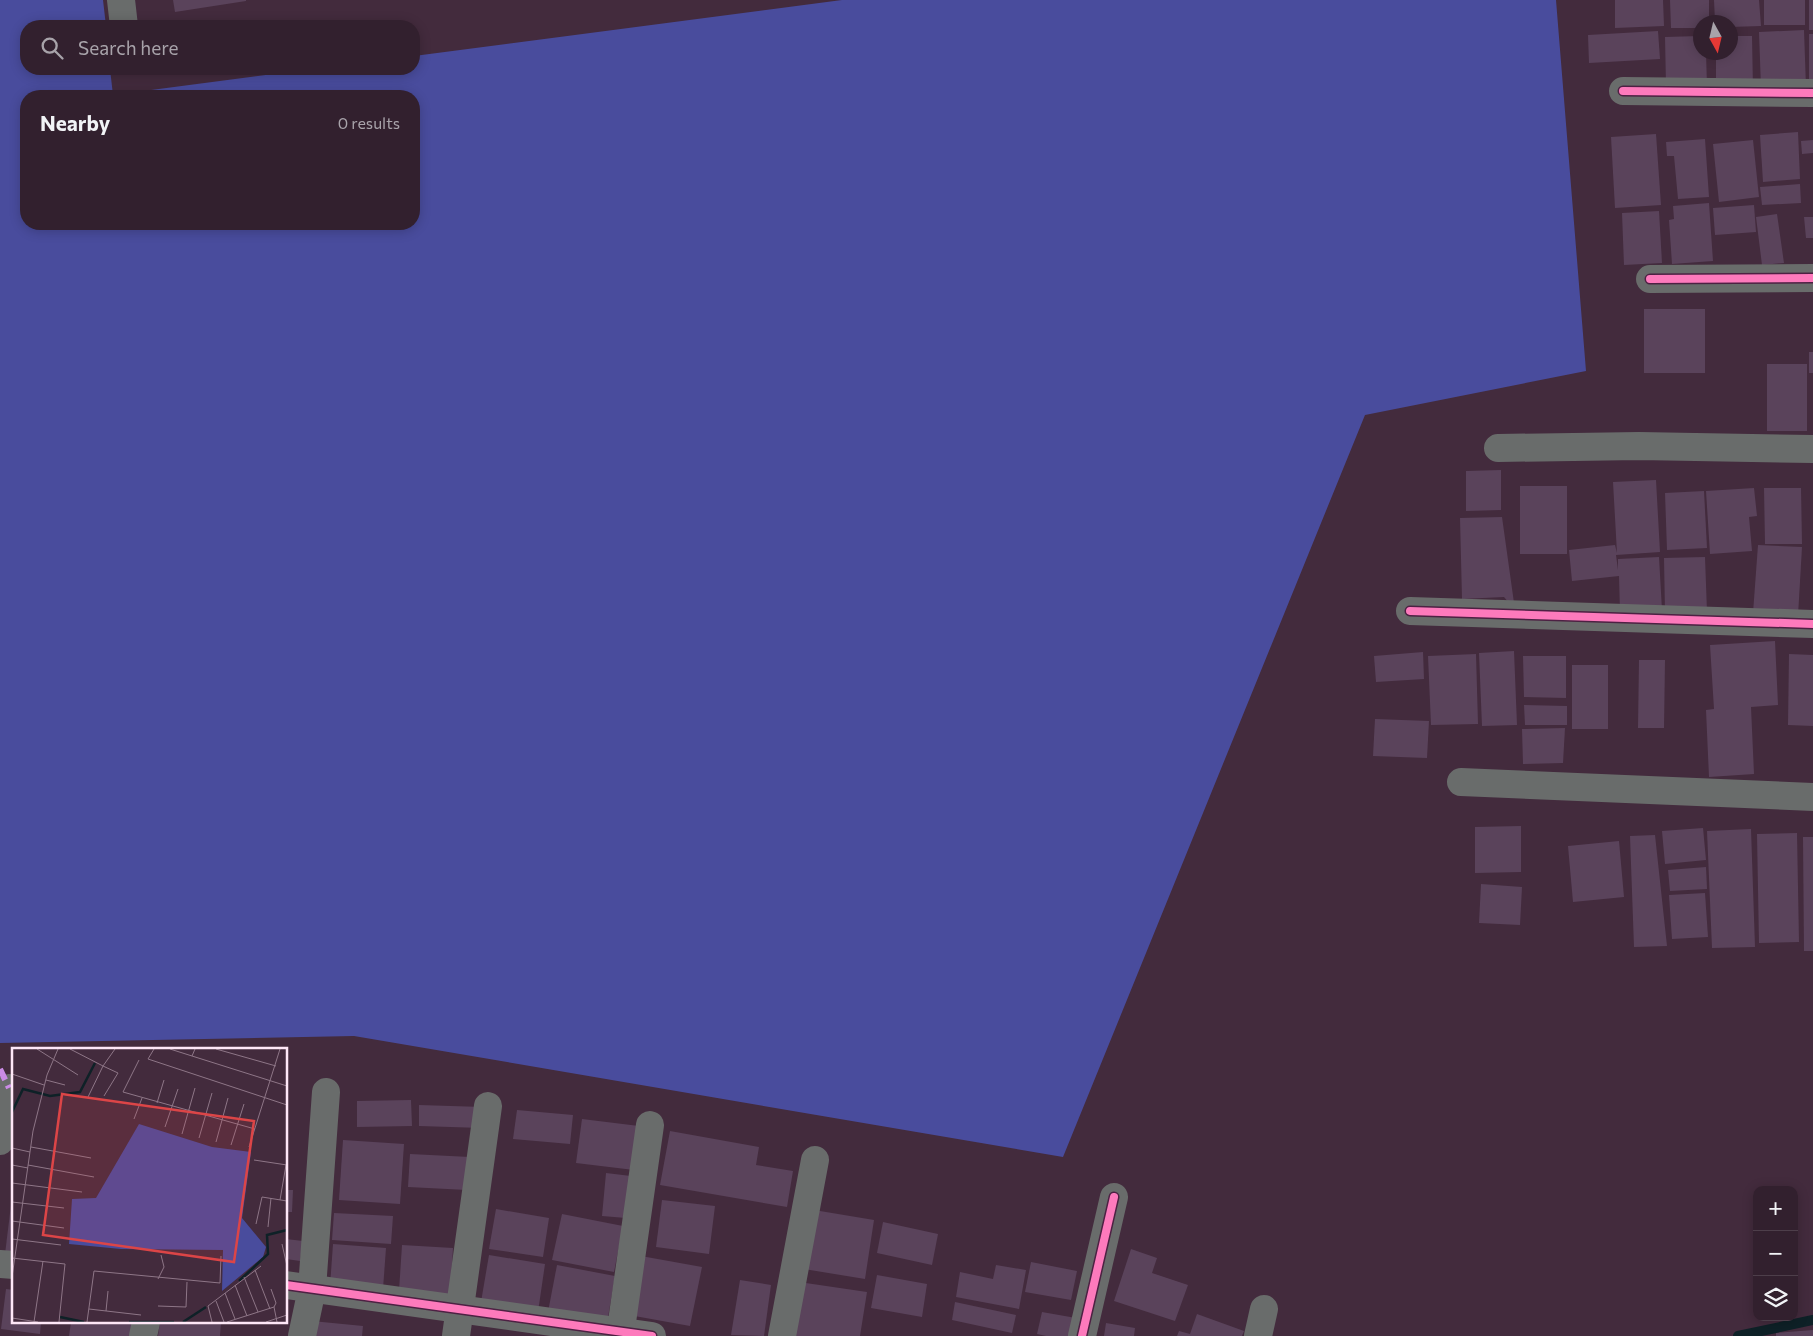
<!DOCTYPE html>
<html lang="en">
<head>
<meta charset="utf-8">
<style>
  :root { --surface:#32202e; --page:#3d2d3a; --text:#f1f3f6; --muted:#a8a3aa; --line:#4d3e4a }
  body { margin:0; font-family:Commissioner,sans-serif; background:var(--page); color:var(--text) }
  .controls { position:absolute; right:15px; bottom:15px; display:grid; overflow:hidden; border-radius:10px; box-shadow:0 2px 12px #0003 }
  .controls button { width:45px; height:45px; display:grid; place-items:center; padding:0; border:0; border-bottom:1px solid var(--line); background:var(--surface); color:var(--text); font:25px sans-serif }
  .compass { position:absolute; left:1693px; top:15px; width:45px; height:45px; border-radius:50%; background:var(--surface); box-shadow:0 2px 12px #0003; rotate:172deg }
  .list { margin:0; padding:0; list-style:none }
  h2 { display:flex; justify-content:space-between; align-items:center; height:65px; margin:0; padding:0 20px; font-size:21px }
  h2 small { font-size:16px; font-weight:400; color:var(--muted) }
  .icon { flex:none; width:28px; height:28px; fill:none; stroke:currentColor; stroke-width:2; stroke-linecap:round; stroke-linejoin:round }
  .map { position:relative; flex:none; width:1813px; height:1336px; overflow:hidden }
  .search { position:absolute; background:var(--surface); box-shadow:0 2px 12px #0003; left:20px; top:20px; width:400px; height:55px; display:flex; align-items:center; gap:12px; box-sizing:border-box; padding:0 18px; border-radius:20px; color:var(--muted); font-size:19px }
  .panel { position:absolute; background:var(--surface); box-shadow:0 2px 12px #0003; left:20px; top:90px; width:400px; height:140px; border-radius:20px }
  .map>svg:first-child { display:block }
  .green { fill:#494c9d; fill-rule:evenodd }
  .lines { fill:none; stroke-linecap:round; stroke-linejoin:round }
  .stream { stroke:#0e2127; stroke-width:10 }
  .building { fill:#5a435b }
  .minor { stroke:#696c6b; stroke-width:28 }
  .quiet { stroke:#ca8be6; stroke-width:6; stroke-dasharray:12 6; stroke-linecap:butt }
  .cycleway-casing { stroke:#4d2143; stroke-width:11 }
  .cycleway { stroke:#fd7abc; stroke-width:8 }
  .inset-river { fill:none; stroke:#0e2127; stroke-width:2.5 }
  .inset-road { fill:none; stroke:#8e7687; stroke-width:1 }
  .view { fill:#dc4547; fill-opacity:0.15; stroke:#dc4547; stroke-width:2.5 }
  .inset-edge { fill:none; stroke:#fee7f7; stroke-width:2.5 }
</style>
</head>
<body>
<div class="map">
<svg width="1813" height="1336" viewBox="0 0 1813 1336">
  <rect width="100%" height="100%" fill="#432b3d"/>
  <path class="green" d="M0,0H103L106,26H26V69H110L113,95L312,69H414V56L842,0H1556L1586,371L1365,415L1063,1157L354,1036L0,1043ZM26,96H414V224H26Z"/>
  <g class="lines">
    <path class="stream" d="M1738,1336L1813,1320"/>
  </g>
  <g class="building">
    <path d="M173,0H246V1L175,12Z"/>
    <path d="M1615,0H1663L1664,26L1615,28Z"/>
    <path d="M1670,0H1709V22H1700V28H1671Z"/>
    <path d="M1714,0H1759L1761,26L1730,27V22H1715Z"/>
    <rect x="1764" y="0" width="41" height="25"/>
    <rect x="1809" y="0" width="4" height="30"/>
    <path d="M1804,30L1806,87L1761,88L1759,32Z"/>
    <path d="M1658,31L1660,59L1589,63L1588,35Z"/>
    <rect x="1809" y="34" width="4" height="56"/>
    <path d="M1700,36V52H1706L1707,86H1666L1665,37Z"/>
    <path d="M1730,36H1752L1753,89L1716,90V52H1730Z"/>
    <path d="M1798,132L1800,179L1763,182L1760,135Z"/>
    <path d="M1656,134L1661,205L1615,208L1611,137Z"/>
    <path d="M1705,139L1709,197L1678,199L1674,156H1667L1666,142Z"/>
    <path d="M1753,140L1759,197L1719,202L1713,144Z"/>
    <path d="M1813,140V153L1802,154L1801,141Z"/>
    <path d="M1800,184L1801,203L1762,205L1760,187Z"/>
    <path d="M1709,203L1713,261L1672,264L1669,220L1674,219L1673,206Z"/>
    <path d="M1754,205L1756,232L1715,235L1713,208Z"/>
    <path d="M1659,211L1662,263L1624,265L1622,213Z"/>
    <path d="M1777,214L1784,263L1762,265L1756,217Z"/>
    <path d="M1804,217H1813V238H1806Z"/>
    <rect x="1644" y="309" width="61" height="64"/>
    <rect x="1809" y="352" width="4" height="21"/>
    <rect x="1767" y="364" width="40" height="67"/>
    <path d="M1501,470V510L1466,511V471Z"/>
    <path d="M1656,480L1660,552L1616,555L1618,570V559L1659,557L1662,610L1620,612L1619,576L1572,581L1569,550L1615,545L1617,553L1613,482Z"/>
    <rect x="1520" y="486" width="47" height="68"/>
    <path d="M1754,488L1757,516L1749,517L1752,551L1710,554L1706,491Z"/>
    <path d="M1764,488H1801L1802,544H1765Z"/>
    <path d="M1704,491L1707,548L1667,550L1665,493Z"/>
    <path d="M1502,517L1515,610L1504,597L1462,599L1460,518Z"/>
    <path d="M1758,545L1802,547L1798,616L1753,613Z"/>
    <path d="M1705,557L1707,612L1665,613L1664,558Z"/>
    <path d="M1775,641L1778,705L1751,707L1754,774L1709,777L1706,710L1714,709L1710,645Z"/>
    <path d="M1514,651L1517,725L1482,726L1479,653Z"/>
    <path d="M1423,652L1424,679L1376,682L1374,656Z"/>
    <path d="M1476,654L1478,724L1431,725L1428,656Z"/>
    <path d="M1789,654L1813,655V726L1788,725Z"/>
    <path d="M1523,656H1566V698L1524,697Z"/>
    <path d="M1639,660H1665L1664,728H1638Z"/>
    <rect x="1572" y="665" width="36" height="64"/>
    <path d="M1524,705L1567,706V725H1525Z"/>
    <path d="M1375,719L1429,721L1427,758L1373,756Z"/>
    <path d="M1565,728L1563,763L1523,764L1522,729Z"/>
    <path d="M1521,826V872L1475,873V827Z"/>
    <path d="M1703,828L1706,860L1665,864L1662,831Z"/>
    <path d="M1751,829L1755,947L1712,948L1707,831Z"/>
    <path d="M1797,833L1799,942L1759,943L1757,834Z"/>
    <path d="M1655,835L1667,946L1634,947L1630,836Z"/>
    <path d="M1803,837H1813V951H1804Z"/>
    <path d="M1619,841L1624,897L1573,902L1568,846Z"/>
    <path d="M1706,867L1707,889L1670,891L1668,870Z"/>
    <path d="M1481,884L1522,887L1520,925L1479,923Z"/>
    <path d="M1705,893L1708,937L1672,939L1669,895Z"/>
    <path d="M411,1100L412,1126L357,1127V1101Z"/>
    <path d="M419,1105L483,1107L482,1128L419,1126Z"/>
    <path d="M517,1110L573,1115L570,1144L513,1139Z"/>
    <path d="M582,1119L639,1126L634,1170L576,1163Z"/>
    <path d="M670,1131L759,1147L756,1165L793,1171L787,1207L660,1185Z"/>
    <path d="M343,1140L404,1144L400,1204L339,1200Z"/>
    <path d="M410,1154L470,1157L467,1190L408,1187Z"/>
    <path d="M606,1173L631,1176L626,1218L602,1216Z"/>
    <path d="M286,1190H293L292,1212H286Z"/>
    <path d="M662,1200L715,1206L709,1254L656,1247Z"/>
    <path d="M11,1205H14V1255L5,1254Z"/>
    <path d="M496,1209L549,1218L543,1257L489,1249Z"/>
    <path d="M814,1210L874,1220L865,1279L804,1269Z"/>
    <path d="M334,1213L393,1216L391,1244L332,1240Z"/>
    <path d="M562,1214L623,1226L614,1272L552,1260Z"/>
    <path d="M883,1222L938,1234L932,1265L877,1253Z"/>
    <path d="M286,1239L303,1241L300,1261L286,1259Z"/>
    <path d="M333,1244L386,1248L383,1289L330,1286Z"/>
    <path d="M402,1245L453,1248L450,1295L399,1291Z"/>
    <path d="M1131,1249L1157,1258L1152,1273L1188,1285L1175,1321L1114,1301Z"/>
    <path d="M489,1255L545,1264L538,1312L481,1302Z"/>
    <path d="M641,1256L702,1267L690,1326L629,1315Z"/>
    <path d="M1031,1262L1077,1271L1071,1300L1025,1292Z"/>
    <path d="M557,1265L615,1276L607,1323L548,1312Z"/>
    <path d="M996,1265L1026,1270L1019,1309L956,1297L960,1272L993,1279Z"/>
    <path d="M877,1275L927,1284L922,1317L871,1308Z"/>
    <path d="M740,1280L771,1285L764,1336L731,1335Z"/>
    <path d="M799,1282L867,1292L860,1336H791Z"/>
    <path d="M6,1289L14,1290V1322H41L40,1334L1,1329Z"/>
    <path d="M955,1302L1016,1315L1012,1333L952,1320Z"/>
    <path d="M1042,1312L1076,1318L1073,1336H1046L1037,1334Z"/>
    <path d="M1197,1314L1244,1331L1242,1336H1177L1179,1331L1190,1334Z"/>
    <path d="M312,1321L363,1326L362,1336H310Z"/>
    <path d="M71,1322H132L130,1336H69Z"/>
    <path d="M160,1322H221L220,1336H158Z"/>
    <path d="M1106,1323L1135,1328L1134,1336H1104Z"/>
    <path d="M1813,1330V1336H1776V1333Z"/>
  </g>
  <g class="lines">
    <g class="minor">
      <path d="M121,0L124,26"/>
      <path d="M1623,91L1813,93"/>
      <path d="M1650,279L1813,278"/>
      <path d="M1498,448L1639,446L1813,449"/>
      <path d="M1410,611L1813,624"/>
      <path d="M1461,782L1813,797"/>
      <path d="M0,1141L9,1088"/>
      <path d="M0,1264L14,1265"/>
      <path d="M286,1285L652,1336"/>
      <path d="M143,1336L146,1322"/>
      <path d="M302,1336L312,1289L326,1092"/>
      <path d="M456,1336L488,1106"/>
      <path d="M620,1336L650,1125"/>
      <path d="M782,1336L815,1160"/>
      <path d="M1082,1336L1114,1197"/>
      <path d="M1258,1336L1264,1309"/>
    </g>
    <path class="quiet" d="M0,1069L9,1088"/>
    <defs>
      <g id="cycleway">
        <path d="M1623,91L1813,93"/>
        <path d="M1650,279L1813,278"/>
        <path d="M1410,611L1813,624"/>
        <path d="M286,1285L652,1336"/>
        <path d="M1082,1336L1114,1197"/>
      </g>
    </defs>
    <use href="#cycleway" class="cycleway-casing"/>
    <use href="#cycleway" class="cycleway"/>
  </g>
  <g transform="translate(12 1048)">
    <rect width="275" height="275" fill="#432b3d"/>
    <path d="M127,76L200,99L239,104L230,170L254,199L251,209L210,243L211,202L109,201L57,196L60,151L84,150Z" fill="#494c9d"/>
    <path class="inset-river" d="M0,64L11,41L38,48L68,44L83,15M227,233L256,206L255,187L275,182M48,269L72,274M117,274H162M171,274L194,259"/>
    <path class="inset-road" d="M25,1L66,27M58,1L91,18L103,1M142,1L136,11L275,57M158,1L180,8M183,1L180,8L275,38M204,1L264,18M127,12L111,44L243,81M0,26L32,37M34,32L53,37M76,49L91,18L106,25L92,48M145,55L152,32M122,71L130,50M153,79L166,41M170,86L183,40M187,90L200,45M204,94L216,50M219,97L232,56M19,99L79,110M237,99L268,1M0,100L18,104M242,112L275,117M0,117L16,120M16,117L82,129M0,135L70,144M268,152L274,117M0,154L52,160M0,173L52,180M244,176L250,149L275,153M256,179L259,150M0,191L49,197M270,196L275,218M0,210L53,216L47,274M243,222L258,261M0,229L21,83L35,27L46,1M232,229L246,264M146,231L152,219L149,207M223,237L235,268M259,241L264,255L262,259M213,245L223,271M204,253L212,274M146,258L174,259L175,234M77,261L129,267M94,263L96,243M0,270L26,274M22,274L31,213M75,274L82,223L208,235L209,208M200,274L196,258L249,218M215,274L262,259L265,274M254,274L275,267"/>
    <path class="view" d="M50,46L242,73L222,214L31,187Z"/>
    <rect width="275" height="275" class="inset-edge"/>
  </g>
</svg>
<div class="controls">
<button>+</button>
<button>−</button>
<button><svg class="icon" aria-label="layers" viewBox="0 0 24 24"><path d="M12 4l9 5-9 5-9-5zM3 14l9 5 9-5"/></svg></button>
</div>
<svg class="compass" viewBox="-18 -18 36 36"><path d="M0-13l5 13h-10z" fill="#e53935"/><path d="M0 13l5-13h-10z" fill="#a8a3aa"/></svg>
<div class="search"><svg class="icon" aria-label="search" viewBox="0 0 24 24"><circle cx="10" cy="10" r="6"/><path d="M15 15l6 6"/></svg>Search here</div>
<section class="panel">
<h2>Nearby<small>0 results</small></h2>
<ul class="list">
</ul>
</section>
</div>
</body>
</html>
